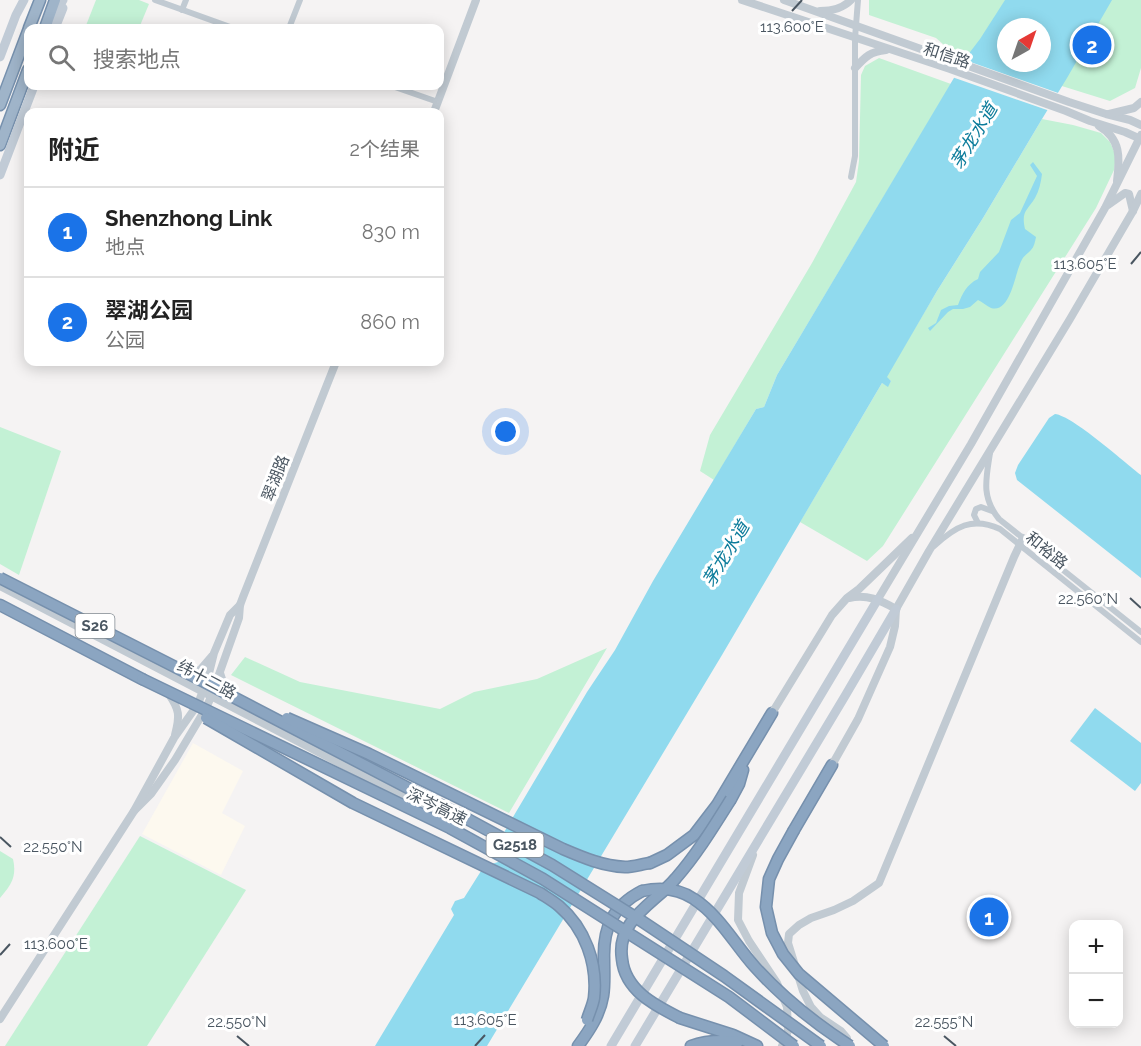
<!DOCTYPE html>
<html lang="zh">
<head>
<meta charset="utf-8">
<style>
  :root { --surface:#fff; --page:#f2f2f2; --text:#222; --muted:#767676; --line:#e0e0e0; --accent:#1a73e8 }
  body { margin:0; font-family:Raleway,"Noto Sans SC",sans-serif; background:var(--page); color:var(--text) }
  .controls { position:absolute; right:18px; bottom:18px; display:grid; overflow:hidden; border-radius:12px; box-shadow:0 3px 15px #0003 }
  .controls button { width:54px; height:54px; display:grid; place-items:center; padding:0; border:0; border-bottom:2px solid var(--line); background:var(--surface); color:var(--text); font:30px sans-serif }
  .compass { position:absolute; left:997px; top:18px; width:54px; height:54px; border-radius:50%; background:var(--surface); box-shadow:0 3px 15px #0003; rotate:40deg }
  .you { position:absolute; left:506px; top:432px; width:21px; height:21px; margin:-15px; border:4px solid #fff; border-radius:50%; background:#1a73e8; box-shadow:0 0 0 9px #1a73e833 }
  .badge { display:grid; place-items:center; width:39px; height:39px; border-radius:50%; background:var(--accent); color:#fff; font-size:20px; font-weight:700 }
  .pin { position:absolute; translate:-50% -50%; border:3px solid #fff; box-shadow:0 2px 6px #0006 }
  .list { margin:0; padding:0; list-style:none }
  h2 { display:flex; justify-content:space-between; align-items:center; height:78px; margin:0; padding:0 24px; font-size:26px }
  h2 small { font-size:20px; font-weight:400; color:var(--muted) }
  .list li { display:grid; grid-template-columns:39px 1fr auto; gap:18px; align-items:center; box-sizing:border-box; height:90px; padding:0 24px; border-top:2px solid var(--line) }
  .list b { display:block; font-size:22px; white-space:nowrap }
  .list p { margin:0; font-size:20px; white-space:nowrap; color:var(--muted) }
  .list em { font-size:20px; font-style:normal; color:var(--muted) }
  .icon { flex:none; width:33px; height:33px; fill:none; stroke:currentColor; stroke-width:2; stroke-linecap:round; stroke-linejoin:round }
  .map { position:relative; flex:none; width:1141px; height:1046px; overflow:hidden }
  .search { position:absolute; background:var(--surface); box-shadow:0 3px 15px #0003; left:24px; top:24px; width:420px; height:66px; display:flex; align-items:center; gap:15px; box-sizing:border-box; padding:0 21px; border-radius:12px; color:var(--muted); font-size:22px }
  .panel { position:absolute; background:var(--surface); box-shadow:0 3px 15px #0003; left:24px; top:108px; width:420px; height:258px; border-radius:12px }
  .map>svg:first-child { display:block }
  .commercial { fill:#fdf9ef }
  .green { fill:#c3f1d5; fill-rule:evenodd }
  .water { fill:#90daee; fill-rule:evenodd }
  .pier { fill:#f5f3f3 }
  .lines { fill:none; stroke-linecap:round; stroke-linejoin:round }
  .trunk-casing { stroke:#7690ad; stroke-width:13 }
  .motorway-casing { stroke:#7690ad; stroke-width:13 }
  .minor { stroke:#c1cad2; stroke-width:6 }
  .tertiary { stroke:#c1cad2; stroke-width:8 }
  .secondary { stroke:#c1cbd6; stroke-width:9 }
  .trunk { stroke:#9fb4c9; stroke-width:10 }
  .motorway { stroke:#8ba5c1; stroke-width:10 }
  .motorway-bridge-casing { stroke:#7690ad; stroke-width:13; stroke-linecap:butt }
  .motorway-bridge { stroke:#8ba5c1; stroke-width:10 }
  .ticks { fill:none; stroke:#4a5661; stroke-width:2 }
  .labels { text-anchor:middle; stroke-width:6; stroke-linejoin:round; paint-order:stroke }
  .shield { fill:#fff; stroke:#808990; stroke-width:1.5 }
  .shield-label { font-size:15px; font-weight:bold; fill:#4a5661 }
  .street-label { font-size:16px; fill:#4a5661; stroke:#fff }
  .water-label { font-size:18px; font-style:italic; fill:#0c7c9b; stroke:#fff }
  .ticks-label { font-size:15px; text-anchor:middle; fill:#4a5661; stroke:#fff; stroke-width:6; stroke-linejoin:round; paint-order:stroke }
</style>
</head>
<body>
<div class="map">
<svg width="1141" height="1046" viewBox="0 0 1141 1046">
  <rect width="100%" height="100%" fill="#f5f3f3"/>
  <path class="commercial" d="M193,743L243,771L222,813L245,826L221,875L142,834Z"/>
  <g class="green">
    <path d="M96,0H139L149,4L139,28H85Z"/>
    <path d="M869,0H1141V68L1135,88L1110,101L952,52L936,38L869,15ZM1006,27H1042V63H1006Z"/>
    <path d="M879,58L951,84L777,375L764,407L756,409L714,480L700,471L710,435L812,263L856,182L859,161L861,75L865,66Z"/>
    <path d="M1042,119L1073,125L1101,133L1110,142L1116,156L1114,170L1096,208L883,546L867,561L800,522L882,383L888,386L891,381L886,377L937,291L983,218Z"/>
    <path d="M0,427L61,451L19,575L0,564Z"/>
    <path d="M607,648L509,813L231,675L245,657L300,682L440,709L474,692L537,679Z"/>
    <path d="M140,836L246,890L147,1046H5Z"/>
    <path d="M0,851L13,859C17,877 11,885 0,898Z"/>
  </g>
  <g class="water">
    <path d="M1005,0H1112L1067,78L1042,119L983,218L937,291L887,377L891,381L888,387L882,383L722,655L487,1046H375L454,915L451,909L455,901L464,898L481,871L488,865L498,862L500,859V850L503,846L502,836L506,829L587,692L615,650L653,581L756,409L764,407L777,375L967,56L980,39ZM1006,27H1042V63H1006Z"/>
    <path d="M1033,162L1042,174C1041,182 1039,191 1035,198C1027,211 1021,211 1025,229L1036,237C1035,242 1034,247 1031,250C1025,256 1023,256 1020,264C1015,275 1010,314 991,308C987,306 982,302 978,300L970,307L963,309H953L948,312L930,331L928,328L936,323L941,310L949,306L958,305C962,294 967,284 978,279L980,272L999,252L1011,220L1020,213L1037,176L1030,165Z"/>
    <path d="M1055,414C1073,416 1124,462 1141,475V578L1017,480L1015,473L1018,465L1049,418Z"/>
    <path d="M1095,708L1141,743V783L1135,791L1070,741Z"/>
  </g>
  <path class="pier" d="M962,59L1061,94L1050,111L952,77Z"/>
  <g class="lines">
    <defs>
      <g id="trunk">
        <path d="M29,28L40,0"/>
        <path d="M45,28L55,0"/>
        <path d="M0,105L28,31"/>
        <path d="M0,145L28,70"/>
      </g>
      <g id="motorway">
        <path d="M0,605L142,679"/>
        <path d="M731,799L739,784L743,770"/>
        <path d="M794,830L832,765"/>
        <path d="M650,863L667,855L694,835L717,805L772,713"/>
        <path d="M680,1018L733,1035L757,1046"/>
        <path d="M578,1046C589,1031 600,1015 603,996C605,984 604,972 604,959C603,927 613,906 642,891"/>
        <path d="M691,1046C707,1040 722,1040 738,1042"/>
      </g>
    </defs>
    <use href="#trunk" class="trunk-casing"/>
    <use href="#motorway" class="motorway-casing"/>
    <g class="minor">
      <path d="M155,0L233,28"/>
      <path d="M182,10L186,0"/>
      <path d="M289,28L300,0"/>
      <path d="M392,86L438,102"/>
      <path d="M851,177L855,156V38L858,0"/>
      <path d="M990,453C986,479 981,497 999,519L1141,632"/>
      <path d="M978,523L974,515L976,509L981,507L992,511"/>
      <path d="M934,546C955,527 972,516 1000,529L1141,642"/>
    </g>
    <g class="tertiary">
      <path d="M742,0L950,69L1066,111L1090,121L1125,132L1141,139"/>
      <path d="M784,0L1069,102L1106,114L1130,120L1141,125"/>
      <path d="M820,11C832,11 842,9 851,0"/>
      <path d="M855,68C866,56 870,52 886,50"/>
      <path d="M434,112L476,0"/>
      <path d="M1109,114L1134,108L1141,102"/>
      <path d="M1099,126C1121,139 1120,158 1117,181"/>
      <path d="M1108,205L1125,193L1129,194L1133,211"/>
      <path d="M0,586L439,815"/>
      <path d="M849,598C867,594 880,600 896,609"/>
      <path d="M878,599L971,444L1105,208L1141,135"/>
      <path d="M185,672L200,670L212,656"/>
      <path d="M220,673L223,682L233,697"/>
      <path d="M168,693C180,710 180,716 175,735"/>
      <path d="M772,713L832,615L847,598L859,589L912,538"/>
      <path d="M832,765L858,719L890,647L895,626L896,609L929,551L1070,319L1133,211L1141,194"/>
      <path d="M134,811L151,794L175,760L206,708L211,697L239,618L240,605L243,597L336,362"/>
      <path d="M753,855L739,893L738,920L749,941L777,983L787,1007L788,1031L782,1046"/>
      <path d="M0,1019L134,811L174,738L198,704L208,677L214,653L230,615L240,605"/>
      <path d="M847,1045V1038L841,1031L820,1017L811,1007L803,991L788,943L789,934L799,925L811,918L834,910L853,901L879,883L1014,557L1023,538"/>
    </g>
    <g class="secondary">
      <path d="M52,19L63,0"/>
      <path d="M55,28L63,8"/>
      <path d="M0,57L16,15L24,0"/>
      <path d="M0,175L34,86"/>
      <path d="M611,1046L878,599"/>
      <path d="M635,1046L845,696L896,609"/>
    </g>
    <use href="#trunk" class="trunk"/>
    <use href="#motorway" class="motorway"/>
    <defs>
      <g id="motorway-bridge">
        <path d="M0,578L191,675L458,814L552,865L640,920L724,976L821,1046"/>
        <path d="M142,679L450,828L543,879L729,997L794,1046"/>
        <path d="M206,718L353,803L540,893C546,897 553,901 559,906C585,928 598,964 594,998C593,1005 589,1013 587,1020"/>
        <path d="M287,718L369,754L563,849C584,858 603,866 625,867C633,867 642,864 650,863"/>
        <path d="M794,830L778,859L769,879L766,907L772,933L783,954L799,974L884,1046"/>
        <path d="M642,891C661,887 678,888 694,899C720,916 735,945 755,967C783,998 816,1024 850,1046"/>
        <path d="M680,1018C654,1005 625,990 622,959C620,946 623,934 630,924C642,906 662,895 676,878C697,854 714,826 731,799"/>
      </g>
    </defs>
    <use href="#motorway-bridge" class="motorway-bridge-casing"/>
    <use href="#motorway-bridge" class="motorway-bridge"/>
  </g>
  <path class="ticks" d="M792,11L802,0M1131,264L1141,252M1130,598L1141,608M0,837L11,847M0,955L10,944M237,1036L249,1046M944,1036L956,1046M475,1046L485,1035"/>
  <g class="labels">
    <g class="shield">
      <rect x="75.5" y="614" width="39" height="24" rx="4.5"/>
      <rect x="486.5" y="833" width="57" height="24" rx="4.5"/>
    </g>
    <g class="shield-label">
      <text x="95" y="631">S26</text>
      <text x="515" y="850">G2518</text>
    </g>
    <g class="street-label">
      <text transform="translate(947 55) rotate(18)" y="6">和信路</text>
      <text transform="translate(275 478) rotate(-69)" y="6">翠湖路</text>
      <text transform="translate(1047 550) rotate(39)" y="6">和裕路</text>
      <text transform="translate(207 679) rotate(28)" y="6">纬十二路</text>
      <text transform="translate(437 806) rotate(26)" y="6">深岑高速</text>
    </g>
    <g class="water-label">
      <text transform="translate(974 136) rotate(-59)" y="6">茅龙水道</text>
      <text transform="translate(726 554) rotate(-59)" y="6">茅龙水道</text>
    </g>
  </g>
  <g class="ticks-label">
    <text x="792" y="32">113.600°E</text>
    <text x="1085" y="269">113.605°E</text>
    <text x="1088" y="604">22.560°N</text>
    <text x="53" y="852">22.550°N</text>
    <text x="56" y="949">113.600°E</text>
    <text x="485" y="1025">113.605°E</text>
    <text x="237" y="1027">22.550°N</text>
    <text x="944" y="1027">22.555°N</text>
  </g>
</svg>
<div class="controls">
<button>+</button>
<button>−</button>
</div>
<svg class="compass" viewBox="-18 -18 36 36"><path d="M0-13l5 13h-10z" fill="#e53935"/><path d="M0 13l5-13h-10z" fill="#767676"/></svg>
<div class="you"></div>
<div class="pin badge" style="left:989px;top:917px">1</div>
<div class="pin badge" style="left:1092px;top:45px">2</div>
<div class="search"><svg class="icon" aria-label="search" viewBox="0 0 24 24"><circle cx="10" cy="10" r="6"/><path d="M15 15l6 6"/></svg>搜索地点</div>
<section class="panel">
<h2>附近<small>2个结果</small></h2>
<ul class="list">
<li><span class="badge">1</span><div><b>Shenzhong Link</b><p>地点</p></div><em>830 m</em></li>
<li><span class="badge">2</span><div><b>翠湖公园</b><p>公园</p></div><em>860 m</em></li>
</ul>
</section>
</div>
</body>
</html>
